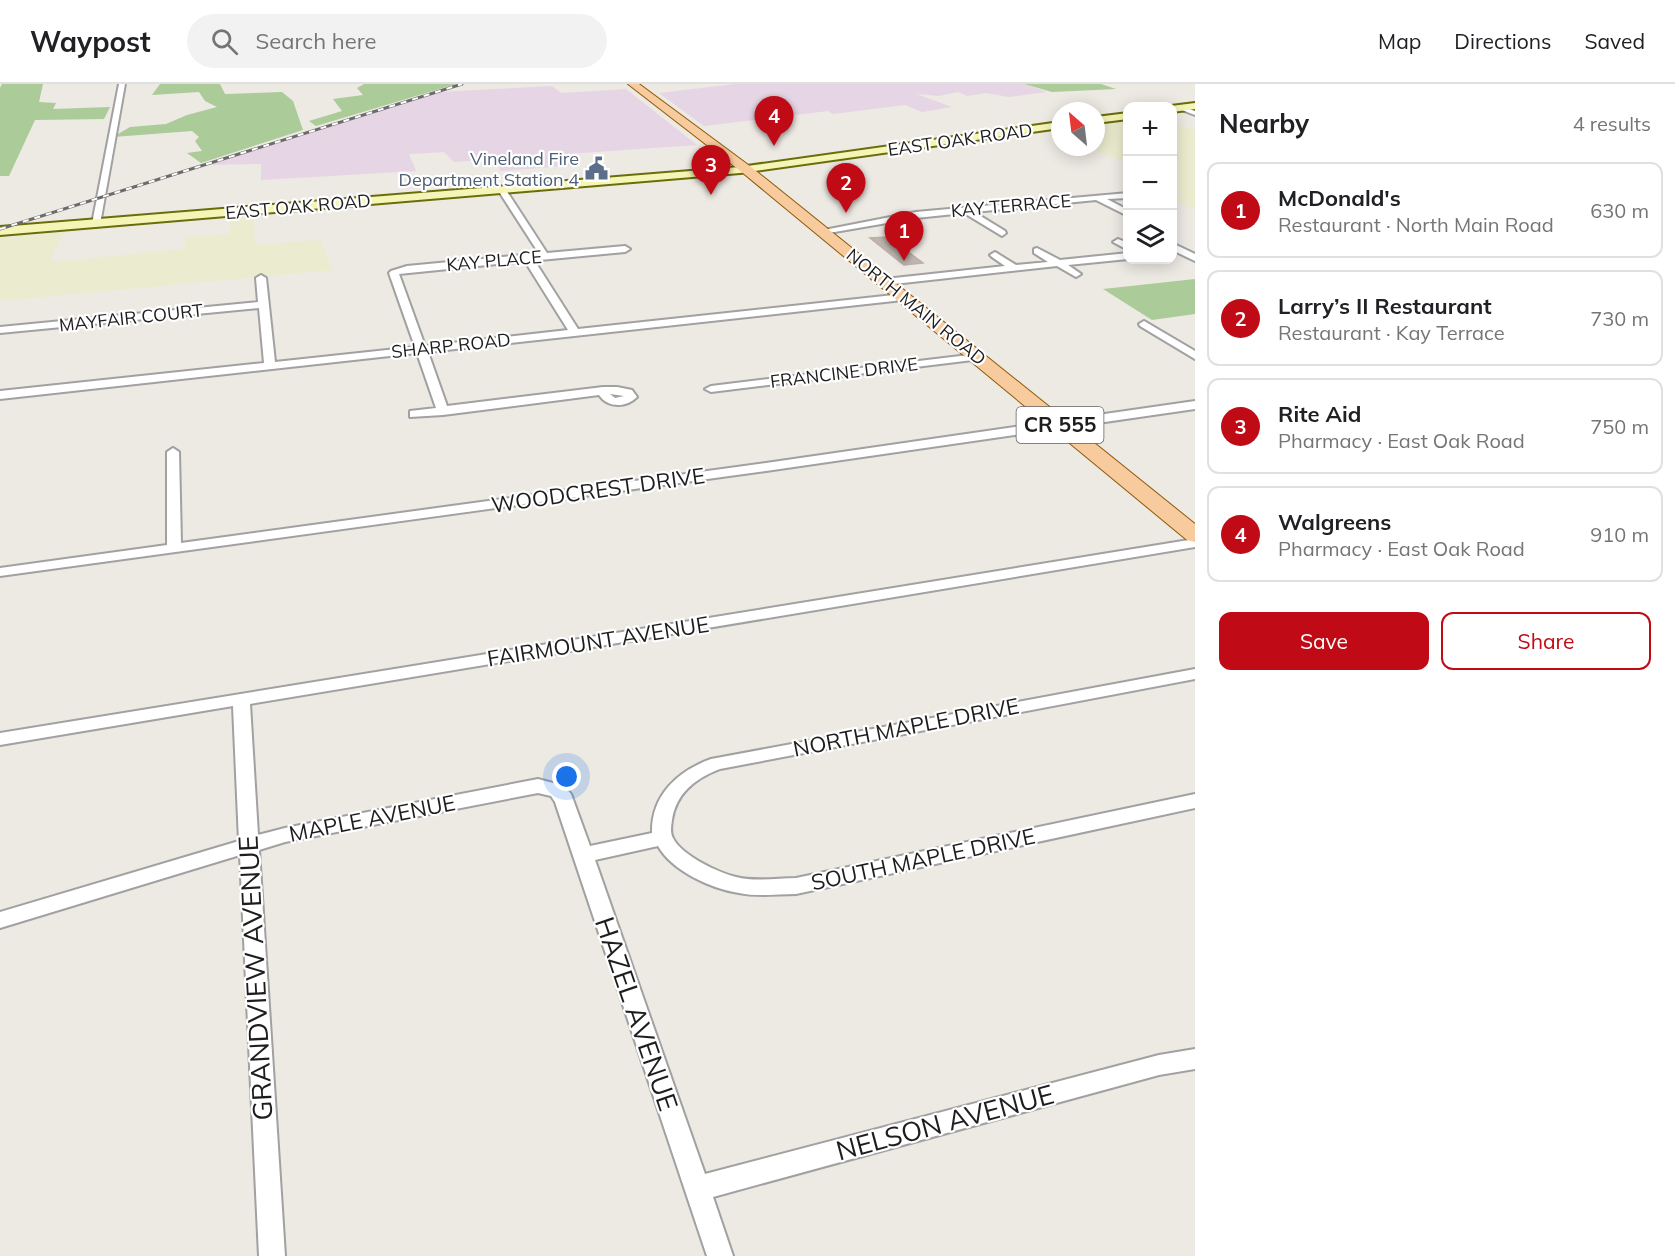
<!DOCTYPE html>
<html lang="en">
<head>
<meta charset="utf-8">
<style>
  :root { --surface:#fff; --page:#f2f2f2; --text:#202124; --muted:#757577; --line:#e0e0e0; --accent:#c00a15 }
  body { margin:0; font-family:Mulish,sans-serif; background:var(--page); color:var(--text) }
  .controls { position:absolute; right:18px; top:18px; display:grid; overflow:hidden; border-radius:12px; box-shadow:0 3px 15px #0003 }
  .controls button { width:54px; height:54px; display:grid; place-items:center; padding:0; border:0; border-bottom:2px solid var(--line); background:var(--surface); color:var(--text); font:30px sans-serif }
  .compass { position:absolute; left:1051px; top:18px; width:54px; height:54px; border-radius:50%; background:var(--surface); box-shadow:0 3px 15px #0003; rotate:332deg }
  .you { position:absolute; left:567px; top:693px; width:21px; height:21px; margin:-15px; border:4px solid #fff; border-radius:50%; background:#1a73e8; box-shadow:0 0 0 9px #1a73e833 }
  .badge { display:grid; place-items:center; width:39px; height:39px; border-radius:50%; background:var(--accent); color:#fff; font-size:20px; font-weight:700 }
  .pin { position:absolute; translate:-50% -50px; filter:drop-shadow(0 2px 3px #0008) }
  .pin::after { content:''; position:absolute; top:32px; width:21px; height:18px; background:inherit; clip-path:polygon(0 0,100% 0,50% 100%) }
  .list { margin:0; padding:0; list-style:none }
  h2 { display:flex; justify-content:space-between; align-items:center; height:78px; margin:0; padding:0 24px; font-size:26px }
  h2 small { font-size:20px; font-weight:400; color:var(--muted) }
  .list li { display:grid; grid-template-columns:39px 1fr auto; gap:18px; align-items:center; box-sizing:border-box; height:96px; margin:0 12px 12px; padding:0 12px; border:2px solid var(--line); border-radius:12px }
  .list b { display:block; font-size:22px; white-space:nowrap }
  .list p { margin:0; font-size:20px; white-space:nowrap; color:var(--muted) }
  .list em { font-size:20px; font-style:normal; color:var(--muted) }
  .actions { display:flex; gap:12px; padding:18px 24px }
  .actions a { flex:1; padding:14px 0; border:2px solid var(--accent); border-radius:12px; text-align:center; font-size:21px; color:var(--accent) }
  .actions .main { background:var(--accent); color:#fff }
  .icon { flex:none; width:33px; height:33px; fill:none; stroke:currentColor; stroke-width:2; stroke-linecap:round; stroke-linejoin:round }
  .map { position:relative; flex:none; width:1195px; height:1172px; overflow:hidden }
  header { display:flex; align-items:center; gap:36px; box-sizing:border-box; height:84px; padding:0 30px; background:var(--surface); border-bottom:2px solid var(--line) }
  header strong { font-size:28px }
  nav { display:flex; gap:33px; margin-inline-start:auto; font-size:21px }
  .search { width:420px; height:54px; background:var(--page); display:flex; align-items:center; gap:15px; box-sizing:border-box; padding:0 21px; border-radius:33px; color:var(--muted); font-size:22px }
  main { display:flex }
  aside { flex:1; background:var(--surface) }
  .map>svg:first-child { display:block }
  .industrial { fill:#e6d5e4 }
  .farmland { fill:#ebeccf }
  .forest { fill:#abcb99 }
  .building { fill:#beb5b0; stroke:#beafa6; stroke-width:1.5 }
  .lines { fill:none; stroke-linecap:round; stroke-linejoin:round }
  .street-casing { stroke:#a1a1a1; stroke-width:4 }
  .secondary-casing { stroke:#696d0a; stroke-width:4 }
  .primary-casing { stroke:#8e5907; stroke-width:2 }
  .street { fill:#fff; fill-rule:evenodd }
  .secondary { fill:#f6f5b8; fill-rule:evenodd }
  .primary { fill:#f7cb9e; fill-rule:evenodd }
  .rail-casing { stroke:#6b6b6b; stroke-width:3 }
  .rail { stroke:#fff; stroke-width:2; stroke-dasharray:6; stroke-linecap:butt }
  .labels { text-anchor:middle; stroke-width:4.5; stroke-linejoin:round; paint-order:stroke }
  .far-street-label { font-size:18px; fill:#1d1d1d; stroke:#fff }
  .far-service-label { font-size:18px; fill:#4e5e75; stroke:#fff; text-anchor:end }
  .shield { fill:#fff; stroke:#616161; stroke-width:1.5 }
  .shield-label { font-size:21px; font-weight:bold; fill:#1d1d1d }
  .street-label { font-size:22px; fill:#1d1d1d; stroke:#fff }
  .near-street-label { font-size:27px; fill:#1d1d1d; stroke:#fff }
</style>
</head>
<body>
<header>
<strong>Waypost</strong>
<div class="search"><svg class="icon" aria-label="search" viewBox="0 0 24 24"><circle cx="10" cy="10" r="6"/><path d="M15 15l6 6"/></svg>Search here</div>
<nav><a>Map</a><a>Directions</a><a>Saved</a></nav>
</header>
<main>
<div class="map">
<svg width="1195" height="1172" viewBox="0 0 1195 1172">
  <rect width="100%" height="100%" fill="#ede9e3"/>
  <g class="industrial">
    <path d="M735,0H1024L1047,8L1009,13L986,9L967,12L958,8L939,12L916,10L952,23L922,28L905,21L833,30L828,27L704,42L659,9Z"/>
    <path d="M552,2L561,9L626,5L697,61L567,70L577,81L501,87L495,75L454,78L444,68L409,70L416,87L261,96V80L206,81L439,8Z"/>
  </g>
  <g class="farmland">
    <path d="M1127,34V78L1086,63H1096V39Z"/>
    <path d="M1172,39L1195,46V126L1173,115Z"/>
    <path d="M253,133L255,161L320,156L333,186L0,217V154L65,148L52,172L54,178L184,165L186,153L230,150V134Z"/>
  </g>
  <g class="forest">
    <path d="M2,0H43L39,18L56,19L53,25L110,23L104,35L35,36L9,92H0V4Z"/>
    <path d="M160,0H220L225,10L282,8L293,17L303,46L201,79L187,69L202,67L195,57L199,53L192,47L113,53L130,43L166,40L187,31L217,23L205,17L199,8L152,11Z"/>
    <path d="M364,0H456L316,42L309,37L342,27L333,15L363,11L357,4Z"/>
    <path d="M1024,0H1101L1116,5L1052,8Z"/>
    <path d="M1195,195V230L1152,236L1103,205Z"/>
  </g>
  <path class="building" d="M888,153L923,179L904,181L870,154Z"/>
  <g class="lines">
    <defs>
      <g id="street">
        <path d="M119,0H125L100,140L96,143L92,140Z"/>
        <path d="M1181,22L1195,27V31L1179,25Z"/>
        <path d="M502,104L506,106L547,169L625,162L630,165L625,168L540,176L536,179L578,245L903,210L908,213L903,216L428,268L447,322L603,303H617L632,306L637,313C626,324 608,324 599,311L443,331L410,333V327L436,324L417,269L0,315V307L264,279L259,224L0,249V243L258,218L256,194L261,191L266,194L275,278L415,263L389,189L391,187L407,182L535,170L538,168L498,106ZM528,177L526,179L568,246L425,262L399,190ZM610,310L624,312L615,314Z"/>
        <path d="M1128,109V114L1107,115L1128,126V132L1096,116L974,128L1005,147L1006,149L1002,152L964,129L916,134L823,150L819,147L916,128Z"/>
        <path d="M1118,155L1128,159V166L1113,158Z"/>
        <path d="M1172,159L1195,170V177L1172,166Z"/>
        <path d="M1037,164L1060,176L1128,169V175L1068,181L1081,190L1076,193L1057,182L885,201L880,198L885,195L1005,182L992,173L990,171L995,168L1016,181L1048,178L1034,169V165Z"/>
        <path d="M1144,237L1195,267V275L1140,242L1139,240Z"/>
        <path d="M977,270L981,271V275L711,308L705,305L711,302Z"/>
        <path d="M1195,317V325L766,387L0,492V484L167,461V368L173,364L179,368L181,459L766,379Z"/>
        <path d="M1195,455V463L250,620L258,751L285,744L538,695L564,702L571,710L590,762L652,749C651,711 678,687 711,675L1195,585V595L720,685C696,694 676,709 672,736C671,742 670,749 673,754C681,771 719,789 736,793C755,798 777,794 796,794L1195,710V724L796,810C777,810 757,813 739,809C712,805 672,787 658,762L595,776L705,1090L1159,971L1195,965V985L1159,991L713,1113L733,1172H707L555,718L551,712L538,709L285,758L259,766L285,1172H259L240,771L0,844V828L239,757L233,622L0,661V649Z"/>
      </g>
      <g id="secondary">
        <path d="M1195,19V25L1172,28L1171,22Z"/>
        <path d="M1128,29V35L1096,39V33Z"/>
        <path d="M1060,38V44L740,89L0,151V143L740,83Z"/>
      </g>
      <path id="primary" d="M628,0H639L751,83L1195,440V458L1187,456L743,89Z"/>
    </defs>
    <use href="#street" class="street-casing"/>
    <use href="#secondary" class="secondary-casing"/>
    <use href="#primary" class="primary-casing"/>
    <use href="#street" class="street"/>
    <use href="#secondary" class="secondary"/>
    <use href="#primary" class="primary"/>
    <defs>
      <path id="rail" d="M0,145L462,0"/>
    </defs>
    <use href="#rail" class="rail-casing"/>
    <use href="#rail" class="rail"/>
  </g>
  <defs>
    <symbol id="civic-bare" viewBox="-9 -9 18 18"><path d="M-.6-6.5H3V-4.5H.6V-3L4-1V1h2V6H-6V1h2V-1L-.6-3ZM-1.2 2.5V6h2.4V2.5Z" fill="#5c6f8a" stroke="#fff" stroke-width="2.5" paint-order="stroke"/></symbol>
  </defs>
  <g fill-rule="evenodd">
    <use href="#civic-bare" x="580" y="68" width="33" height="33"/>
  </g>
  <g class="labels">
    <g class="far-street-label">
      <text transform="translate(960 56) rotate(-8)" y="6">EAST OAK ROAD</text>
      <text transform="translate(1011 122) rotate(-5)" y="6">KAY TERRACE</text>
      <text transform="translate(298 123) rotate(-5)" y="6">EAST OAK ROAD</text>
      <text transform="translate(494 177) rotate(-5)" y="6">KAY PLACE</text>
      <text transform="translate(916 223) rotate(39)" y="6">NORTH MAIN ROAD</text>
      <text transform="translate(131 234) rotate(-6)" y="6">MAYFAIR COURT</text>
      <text transform="translate(451 262) rotate(-6)" y="6">SHARP ROAD</text>
      <text transform="translate(844 289) rotate(-7)" y="6">FRANCINE DRIVE</text>
    </g>
    <g class="far-service-label">
      <text x="579" y="81">Vineland Fire<tspan x="579" dy="21">Department Station 4</tspan></text>
    </g>
    <rect class="shield" x="1016.5" y="323" width="87" height="36" rx="4.5"/>
    <g class="shield-label">
      <text x="1060" y="348">CR 555</text>
    </g>
    <g class="street-label">
      <text transform="translate(598 406) rotate(-8)" y="8">WOODCREST DRIVE</text>
      <text transform="translate(598 557) rotate(-9)" y="8">FAIRMOUNT AVENUE</text>
      <text transform="translate(906 643) rotate(-11)" y="8">NORTH MAPLE DRIVE</text>
      <text transform="translate(372 734) rotate(-11)" y="8">MAPLE AVENUE</text>
      <text transform="translate(923 775) rotate(-12)" y="8">SOUTH MAPLE DRIVE</text>
    </g>
    <g class="near-street-label">
      <text transform="translate(256 894) rotate(-93)" y="9">GRANDVIEW AVENUE</text>
      <text transform="translate(636 930) rotate(71)" y="9">HAZEL AVENUE</text>
      <text transform="translate(945 1039) rotate(-15)" y="9">NELSON AVENUE</text>
    </g>
  </g>
</svg>
<div class="controls">
<button>+</button>
<button>−</button>
<button><svg class="icon" aria-label="layers" viewBox="0 0 24 24"><path d="M12 4l9 5-9 5-9-5zM3 14l9 5 9-5"/></svg></button>
</div>
<svg class="compass" viewBox="-18 -18 36 36"><path d="M0-13l5 13h-10z" fill="#e53935"/><path d="M0 13l5-13h-10z" fill="#757577"/></svg>
<div class="you"></div>
<div class="pin badge" style="left:904px;top:177px">1</div>
<div class="pin badge" style="left:846px;top:129px">2</div>
<div class="pin badge" style="left:711px;top:111px">3</div>
<div class="pin badge" style="left:774px;top:62px">4</div>
</div>
<aside>
<h2>Nearby<small>4 results</small></h2>
<ul class="list">
<li><span class="badge">1</span><div><b>McDonald's</b><p>Restaurant · North Main Road</p></div><em>630 m</em></li>
<li><span class="badge">2</span><div><b>Larry’s II Restaurant</b><p>Restaurant · Kay Terrace</p></div><em>730 m</em></li>
<li><span class="badge">3</span><div><b>Rite Aid</b><p>Pharmacy · East Oak Road</p></div><em>750 m</em></li>
<li><span class="badge">4</span><div><b>Walgreens</b><p>Pharmacy · East Oak Road</p></div><em>910 m</em></li>
</ul>
<div class="actions"><a class="main">Save</a><a>Share</a></div>
</aside>
</main>
</body>
</html>
